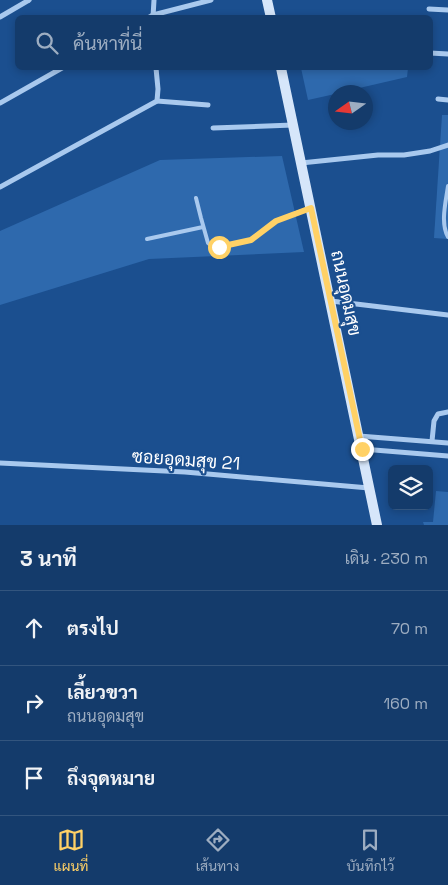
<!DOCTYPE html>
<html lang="th">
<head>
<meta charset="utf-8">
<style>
  :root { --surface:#143b6b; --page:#1d4271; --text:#f1f3f6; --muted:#9dadc1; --line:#33557e; --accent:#ffd166 }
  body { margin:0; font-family:"Space Grotesk",Sarabun,sans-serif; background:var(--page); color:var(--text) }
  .controls { position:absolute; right:15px; bottom:15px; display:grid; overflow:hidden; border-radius:8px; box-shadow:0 2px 8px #0003 }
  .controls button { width:45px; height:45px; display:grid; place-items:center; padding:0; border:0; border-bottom:1px solid var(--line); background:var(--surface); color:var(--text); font:25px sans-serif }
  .compass { position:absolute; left:328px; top:85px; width:45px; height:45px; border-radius:50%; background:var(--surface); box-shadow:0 2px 8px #0003; rotate:256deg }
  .stop { position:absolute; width:15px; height:15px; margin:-11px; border:4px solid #ffd166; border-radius:50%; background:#fff }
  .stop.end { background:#ffd166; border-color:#fff; box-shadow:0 1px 5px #0008 }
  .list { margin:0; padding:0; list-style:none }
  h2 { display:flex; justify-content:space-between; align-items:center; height:65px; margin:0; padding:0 20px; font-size:21px }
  h2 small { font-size:16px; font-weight:400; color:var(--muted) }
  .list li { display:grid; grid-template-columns:32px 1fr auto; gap:15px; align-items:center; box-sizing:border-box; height:75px; padding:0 20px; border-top:1px solid var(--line) }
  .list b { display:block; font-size:19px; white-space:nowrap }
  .list p { margin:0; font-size:16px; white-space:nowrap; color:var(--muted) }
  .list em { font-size:16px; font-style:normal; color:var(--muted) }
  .icon { flex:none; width:28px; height:28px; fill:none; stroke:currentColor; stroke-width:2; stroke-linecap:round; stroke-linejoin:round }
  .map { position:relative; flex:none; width:448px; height:525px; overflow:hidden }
  .search { position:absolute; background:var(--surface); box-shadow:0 2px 8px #0003; left:15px; right:15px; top:15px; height:55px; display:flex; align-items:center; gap:12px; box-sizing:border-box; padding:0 18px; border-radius:8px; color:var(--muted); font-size:19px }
  .sheet { height:290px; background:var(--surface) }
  nav { display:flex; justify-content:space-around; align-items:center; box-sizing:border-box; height:70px; border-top:1px solid var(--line); background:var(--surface); font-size:14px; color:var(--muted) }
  nav a { display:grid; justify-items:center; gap:2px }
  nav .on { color:var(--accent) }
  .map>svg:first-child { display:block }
  .green { fill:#2e69ad }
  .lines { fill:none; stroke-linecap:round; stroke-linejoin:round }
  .service { stroke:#a9c9ee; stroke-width:4 }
  .minor { stroke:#a9c9ee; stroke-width:5 }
  .secondary { stroke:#d6e6fa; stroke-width:10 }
  .route { stroke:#ffd166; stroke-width:6 }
  .labels { text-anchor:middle; stroke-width:4.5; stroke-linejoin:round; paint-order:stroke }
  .street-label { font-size:18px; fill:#fff; stroke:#1b4f8f }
</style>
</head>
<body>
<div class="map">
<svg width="448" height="525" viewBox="0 0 448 525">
  <rect width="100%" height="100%" fill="#1b4f8f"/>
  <g class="green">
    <path d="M301,68H408L407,77L342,92H336L335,94L308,100Z"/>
    <path d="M442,115H448V239L434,238Z"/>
    <path d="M282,156L304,252L149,259L0,305V231L160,160Z"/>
    <path d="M436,491L448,492V525H424L423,522H433Z"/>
  </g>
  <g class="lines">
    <g class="service">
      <path d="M448,186C446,201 440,223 448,237"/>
      <path d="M196,198L201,218L208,243L213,247H219L251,240L276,221L309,208"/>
      <path d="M147,239L203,227"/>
    </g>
    <g class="minor">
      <path d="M429,9L448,10"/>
      <path d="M0,17L29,0"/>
      <path d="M153,17L154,0"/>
      <path d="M148,18L153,15L211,0"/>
      <path d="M430,53L448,54"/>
      <path d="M438,99L448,100"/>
      <path d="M157,101L208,105"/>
      <path d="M0,103L62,68"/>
      <path d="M213,128L293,125"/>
      <path d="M301,163L378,155H404L430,151L448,145"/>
      <path d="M0,187L157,101L158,89L156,68"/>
      <path d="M331,301L448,315"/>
      <path d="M359,436L448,443"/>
      <path d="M432,441L434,421L438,414L448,412"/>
      <path d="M362,449L448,456"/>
      <path d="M0,463L185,472L369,488"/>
    </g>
    <g class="secondary">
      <path d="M267,0L271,18"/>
      <path d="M281,68L377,525"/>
    </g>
  </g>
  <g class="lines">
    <path class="route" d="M219,247L251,240L276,221L311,208L362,449"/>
  </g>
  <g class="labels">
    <g class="street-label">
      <text transform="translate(346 293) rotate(78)" y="6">ถนนอุดมสุข</text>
      <text transform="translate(186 460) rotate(4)" y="6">ซอยอุดมสุข 21</text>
    </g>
  </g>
</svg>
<div class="controls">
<button><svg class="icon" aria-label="layers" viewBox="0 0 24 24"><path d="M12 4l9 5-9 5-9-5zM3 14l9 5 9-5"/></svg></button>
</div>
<svg class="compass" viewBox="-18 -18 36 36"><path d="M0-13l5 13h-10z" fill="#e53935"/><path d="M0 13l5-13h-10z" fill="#9dadc1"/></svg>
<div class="stop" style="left:219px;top:247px"></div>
<div class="stop end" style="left:362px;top:449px"></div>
<div class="search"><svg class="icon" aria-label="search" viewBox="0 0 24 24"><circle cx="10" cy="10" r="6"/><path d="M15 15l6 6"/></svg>ค้นหาที่นี่</div>
</div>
<section class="sheet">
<h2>3 นาที<small>เดิน · 230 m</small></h2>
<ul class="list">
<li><svg class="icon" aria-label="ahead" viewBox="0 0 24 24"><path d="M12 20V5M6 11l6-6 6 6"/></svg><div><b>ตรงไป</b></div><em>70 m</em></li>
<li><svg class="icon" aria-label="right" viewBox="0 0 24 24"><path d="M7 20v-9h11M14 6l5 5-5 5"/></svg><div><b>เลี้ยวขวา</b><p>ถนนอุดมสุข</p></div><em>160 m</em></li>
<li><svg class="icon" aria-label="arrive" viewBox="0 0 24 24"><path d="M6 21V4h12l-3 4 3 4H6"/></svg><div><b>ถึงจุดหมาย</b></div></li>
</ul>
</section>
<nav>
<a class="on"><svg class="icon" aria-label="map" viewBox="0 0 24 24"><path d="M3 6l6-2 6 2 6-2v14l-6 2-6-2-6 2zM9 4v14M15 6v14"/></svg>แผนที่</a>
<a><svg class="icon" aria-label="directions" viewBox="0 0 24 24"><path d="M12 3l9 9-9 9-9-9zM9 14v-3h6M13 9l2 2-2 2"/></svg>เส้นทาง</a>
<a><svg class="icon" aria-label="saved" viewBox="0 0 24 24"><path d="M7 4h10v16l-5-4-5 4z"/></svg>บันทึกไว้</a>
</nav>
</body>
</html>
